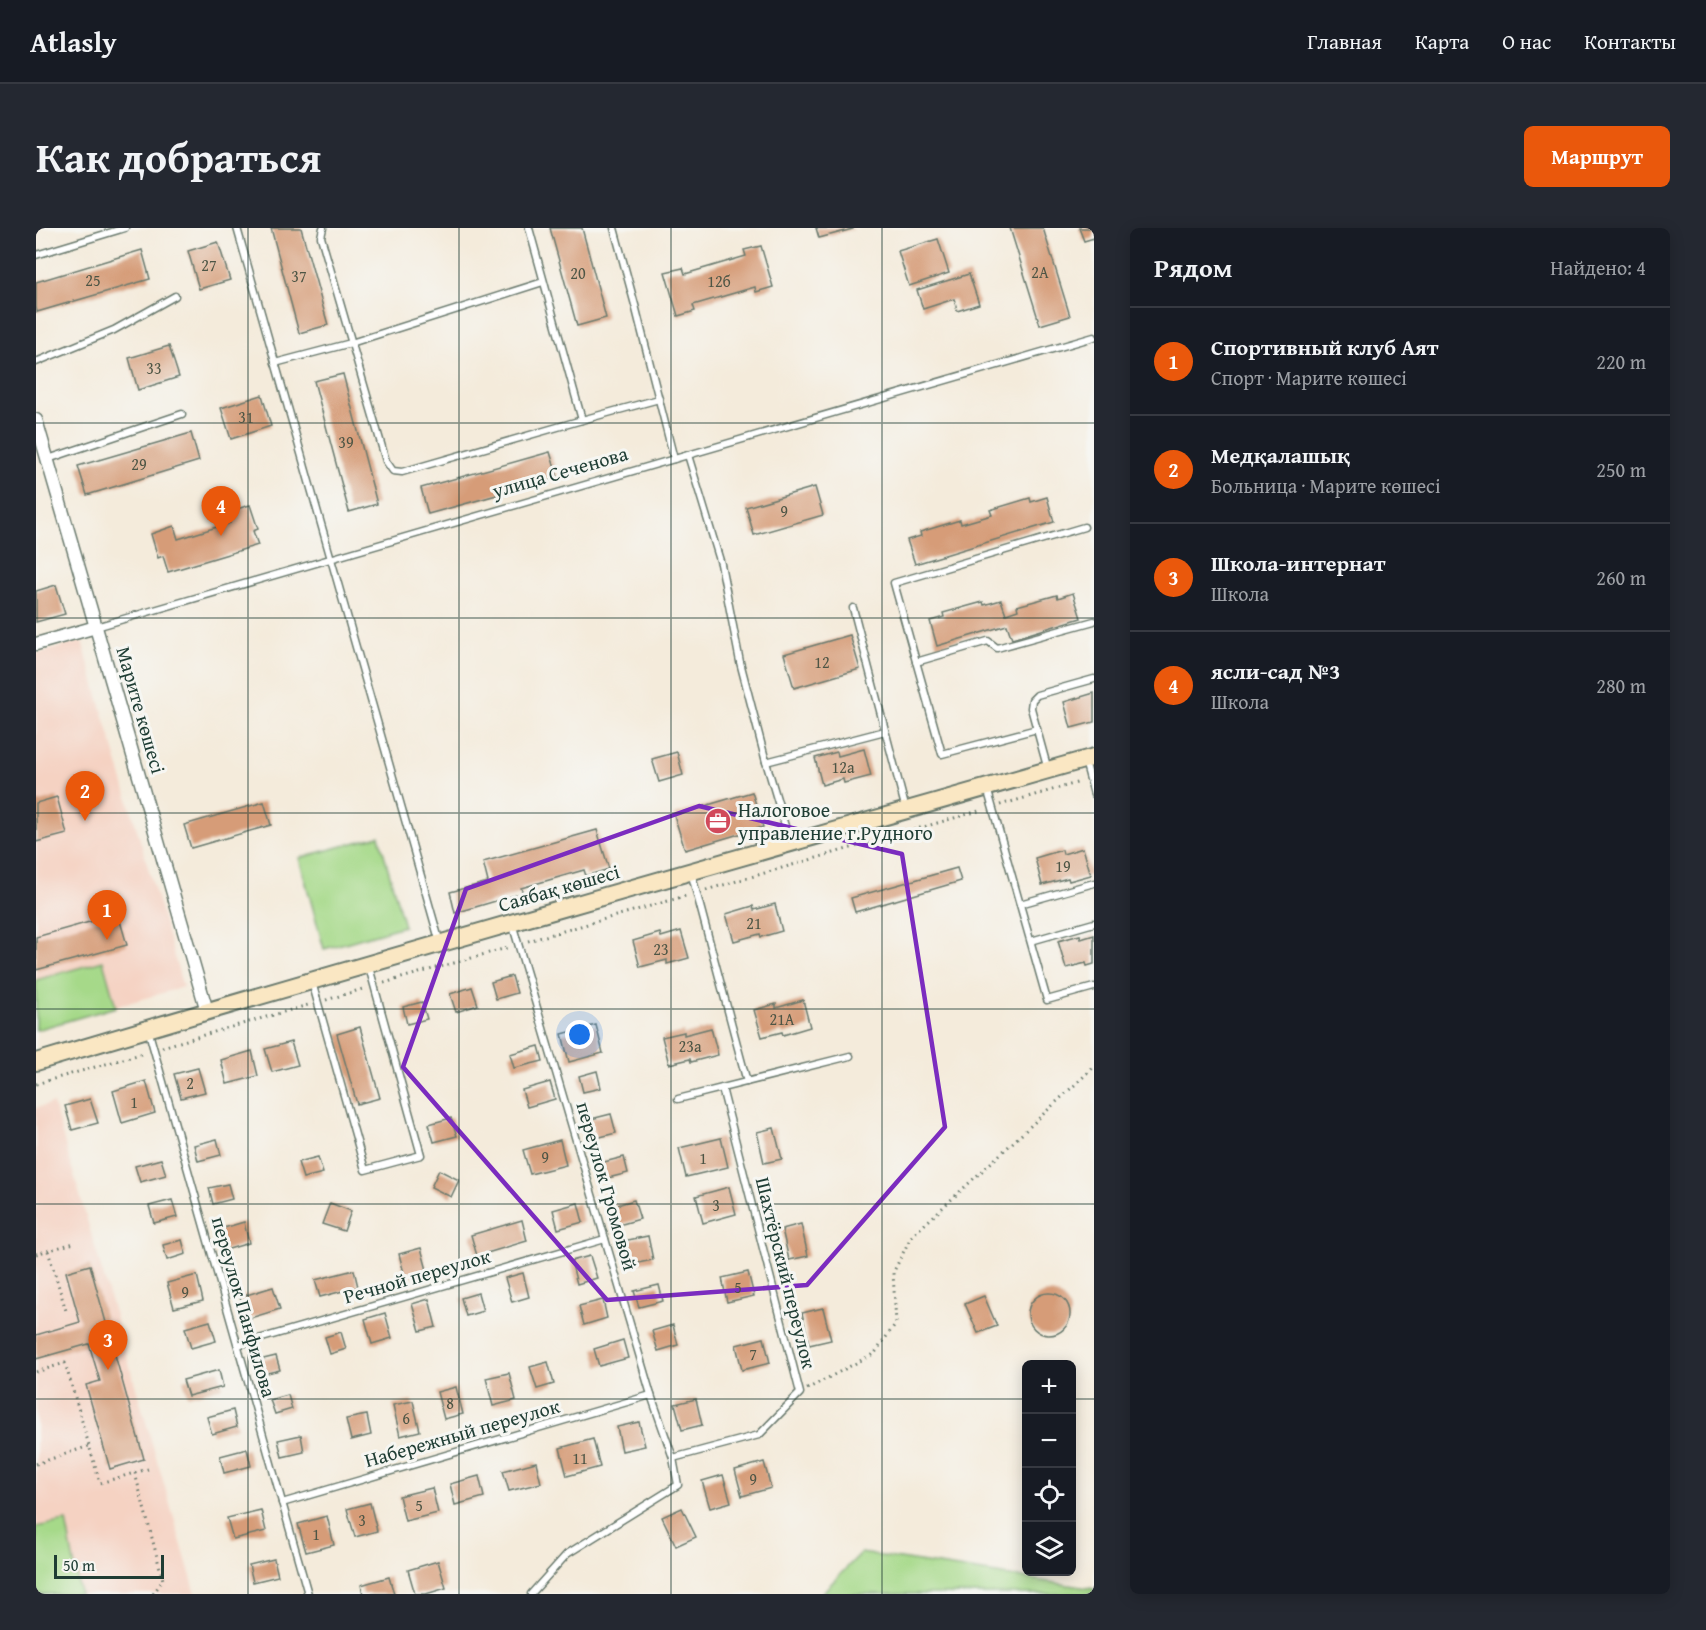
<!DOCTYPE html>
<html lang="ru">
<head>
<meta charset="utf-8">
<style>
  :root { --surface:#171b24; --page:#242831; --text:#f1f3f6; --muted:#9ea1a6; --line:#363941; --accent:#ea580c }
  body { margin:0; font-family:"Gentium Book Plus",serif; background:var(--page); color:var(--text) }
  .controls { position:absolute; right:18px; bottom:18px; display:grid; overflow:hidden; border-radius:9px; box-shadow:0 3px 15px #0003 }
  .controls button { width:54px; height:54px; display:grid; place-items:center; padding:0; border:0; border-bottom:2px solid var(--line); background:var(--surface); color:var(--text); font:30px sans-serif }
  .scale { position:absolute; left:18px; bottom:15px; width:110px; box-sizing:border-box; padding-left:6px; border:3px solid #1f3d34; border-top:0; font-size:16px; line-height:21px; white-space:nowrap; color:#1f3d34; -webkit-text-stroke:4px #f6f6f2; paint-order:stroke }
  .you { position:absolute; left:544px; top:807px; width:21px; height:21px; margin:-15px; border:4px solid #fff; border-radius:50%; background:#1a73e8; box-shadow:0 0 0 9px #1a73e833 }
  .badge { display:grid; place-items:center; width:39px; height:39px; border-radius:50%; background:var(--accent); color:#fff; font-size:20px; font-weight:700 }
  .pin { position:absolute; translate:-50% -50px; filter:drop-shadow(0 2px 3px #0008) }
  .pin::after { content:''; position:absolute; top:32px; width:21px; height:18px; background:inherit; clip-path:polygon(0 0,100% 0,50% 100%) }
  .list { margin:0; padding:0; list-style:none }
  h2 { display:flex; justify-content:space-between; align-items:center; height:78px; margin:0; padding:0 24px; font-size:26px }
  h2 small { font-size:20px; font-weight:400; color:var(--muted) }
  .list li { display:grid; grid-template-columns:39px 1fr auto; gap:18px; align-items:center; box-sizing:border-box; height:108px; padding:0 24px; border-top:2px solid var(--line) }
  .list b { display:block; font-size:22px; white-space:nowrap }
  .list p { margin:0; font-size:20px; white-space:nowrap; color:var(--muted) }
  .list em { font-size:20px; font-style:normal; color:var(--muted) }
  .icon { flex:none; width:33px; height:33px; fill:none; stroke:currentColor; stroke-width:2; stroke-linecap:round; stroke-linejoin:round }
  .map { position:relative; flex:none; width:1058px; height:1366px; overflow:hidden; border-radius:9px }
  header { display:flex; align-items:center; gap:36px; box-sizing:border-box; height:84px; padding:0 30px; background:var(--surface); border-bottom:2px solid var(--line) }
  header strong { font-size:28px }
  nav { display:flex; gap:33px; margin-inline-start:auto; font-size:21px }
  .intro { display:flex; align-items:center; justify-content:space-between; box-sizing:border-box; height:144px; padding:0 36px }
  h1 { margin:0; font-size:42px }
  .button { padding:15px 27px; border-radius:9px; background:var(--accent); color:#fff; font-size:21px; font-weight:700 }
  main { display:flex; gap:36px; padding:0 36px }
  aside { flex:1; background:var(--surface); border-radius:9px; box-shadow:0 3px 15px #0003 }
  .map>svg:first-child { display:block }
  .built { fill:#f5d2c2 }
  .green { fill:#a6d989; stroke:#628b5e; stroke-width:1.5 }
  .building { fill:#d69c78 }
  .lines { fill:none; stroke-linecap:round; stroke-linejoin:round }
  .lane-casing { stroke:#6a7a6e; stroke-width:9 }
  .street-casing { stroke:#6a7a6e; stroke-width:15 }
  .secondary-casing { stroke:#6a7a6e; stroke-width:20 }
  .path { stroke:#6a7a6e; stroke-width:3; stroke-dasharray:1.5 4.5; stroke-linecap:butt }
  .lane { stroke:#fff; stroke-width:6 }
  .street { stroke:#fff; stroke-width:12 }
  .secondary { stroke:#fae7c3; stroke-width:16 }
  .marked { fill:none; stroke:#7b2cbf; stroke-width:4.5; stroke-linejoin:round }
  .grid { fill:none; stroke:#1f3d34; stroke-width:1.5; stroke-opacity:0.55 }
  .labels { text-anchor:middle; stroke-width:6; stroke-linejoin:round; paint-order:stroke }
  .number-label { font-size:16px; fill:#4d5545 }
  .street-label { font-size:20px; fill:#1f3d34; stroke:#f6f6f2 }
  .poi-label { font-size:20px; fill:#1f3d34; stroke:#f6f6f2; text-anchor:start }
</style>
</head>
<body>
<header>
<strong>Atlasly</strong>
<nav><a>Главная</a><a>Карта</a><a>О нас</a><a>Контакты</a></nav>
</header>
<div class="intro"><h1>Как добраться</h1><a class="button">Маршрут</a></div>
<main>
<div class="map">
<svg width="1058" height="1366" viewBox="0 0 1058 1366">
  <rect width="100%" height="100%" fill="#f6f6f2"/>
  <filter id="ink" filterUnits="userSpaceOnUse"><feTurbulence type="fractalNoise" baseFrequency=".0167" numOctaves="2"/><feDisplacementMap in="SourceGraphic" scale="12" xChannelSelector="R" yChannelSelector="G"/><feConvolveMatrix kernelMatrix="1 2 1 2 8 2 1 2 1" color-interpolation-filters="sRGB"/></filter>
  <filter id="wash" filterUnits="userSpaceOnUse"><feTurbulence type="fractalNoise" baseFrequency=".008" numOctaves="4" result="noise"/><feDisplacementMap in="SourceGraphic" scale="24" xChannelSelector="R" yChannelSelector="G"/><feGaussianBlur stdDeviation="1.35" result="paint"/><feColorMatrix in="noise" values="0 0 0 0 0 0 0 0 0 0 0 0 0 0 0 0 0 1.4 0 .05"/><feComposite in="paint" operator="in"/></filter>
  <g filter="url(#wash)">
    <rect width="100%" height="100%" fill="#f4ebdb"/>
    <g class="built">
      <path d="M46,413L147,759L0,802V426Z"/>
      <path d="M17,875L160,1366H0V880Z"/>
    </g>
    <g class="green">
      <path d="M343,608L368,698L288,721L263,630Z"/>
      <path d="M67,733L80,779L0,802V752Z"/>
      <path d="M30,1293L44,1366H0V1299Z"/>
      <path d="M825,1325L1058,1361V1366H785Z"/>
    </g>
    <g id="blocks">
      <g class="building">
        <path d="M235,0H265L292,97L263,105Z"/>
        <path d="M514,0H546L570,90L541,98Z"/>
        <path d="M780,0H817V1L783,10Z"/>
        <path d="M974,0H1007L1034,88L1004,97Z"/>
        <path d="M1043,0H1058V10L1048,13Z"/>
        <path d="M902,11L913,45L873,58L862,23Z"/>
        <path d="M182,14L194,52L163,61L152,23Z"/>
        <path d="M725,18L737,59L720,64L719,59L657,77L659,83L642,88L629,44L647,40L649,46L710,28L708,22Z"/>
        <path d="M106,22L114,51L1,84L0,79V54Z"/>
        <path d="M933,46L943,76L921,83L918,71L887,81L881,62Z"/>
        <path d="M133,118L143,149L102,162L93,130Z"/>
        <path d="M307,146L341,276L313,284L278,153Z"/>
        <path d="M226,167L235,198L195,211L185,180Z"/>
        <path d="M155,205L163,233L51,267L42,238Z"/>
        <path d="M514,224L522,250L392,286L385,260Z"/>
        <path d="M779,259L787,287L718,307L710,279Z"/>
        <path d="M1011,269L1018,294L879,336L871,312L885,308L884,304L924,292L925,296L956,287L954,282L994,270L995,274Z"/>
        <path d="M214,277L222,301L217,303L222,317L132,344L127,328L122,330L115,306L138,298L142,311L194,295L191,284Z"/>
        <path d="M20,357L29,386L0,394V363Z"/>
        <path d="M1037,365L1045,390L976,411L971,397L901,418L894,393L908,389L907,385L947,374L948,377L965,372L970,386L982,382L981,378L1021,367L1022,370Z"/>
        <path d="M814,407L824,441L758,460L748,426Z"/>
        <path d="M1058,465V494L1035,500L1028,474Z"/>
        <path d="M828,521L835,548L808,555L807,551L786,557L779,530L801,524L802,528Z"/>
        <path d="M641,524L647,547L623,554L616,531Z"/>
        <path d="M716,564L727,599L649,622L638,587Z"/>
        <path d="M21,569L31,606L0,614V575Z"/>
        <path d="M228,574L235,597L155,620L148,597Z"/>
        <path d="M561,602L573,641L550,648L548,642L485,660L487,665L419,685L414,664L452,654L447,634Z"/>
        <path d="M1047,620L1055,647L1033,653L1032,650L1006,657L999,630L1026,622L1027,626Z"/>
        <path d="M921,640L925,653L819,684L815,670Z"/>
        <path d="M739,676L746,703L725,709L724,706L698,713L690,686L717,678L718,682Z"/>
        <path d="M82,686L91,717L0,742V709Z"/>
        <path d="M645,703L653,730L631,736V732L604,739L597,713L624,705L625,709Z"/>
        <path d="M1044,707L1045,711L1058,707V736L1051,738L1050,735L1030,740L1022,713Z"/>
        <path d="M476,748L481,765L460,771L455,754Z"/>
        <path d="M436,759L442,777L420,784L414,766Z"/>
        <path d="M767,772L774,799L747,807L746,804L726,809L718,782L740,776V780Z"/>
        <path d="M386,774L391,791L371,796L367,779Z"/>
        <path d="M560,797L567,825L533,834L526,806Z"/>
        <path d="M324,799L344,870L321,876L301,806Z"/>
        <path d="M675,800L682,827L655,834L654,831L633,836L626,809L648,804V807Z"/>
        <path d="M255,814L262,837L236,844L229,821Z"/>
        <path d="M503,818L507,833L478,840L474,826Z"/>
        <path d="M216,823L222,848L191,856L185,832Z"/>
        <path d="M162,840L169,864L145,870L138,846Z"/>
        <path d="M561,843L565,860L547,864L543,848Z"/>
        <path d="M110,853L119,885L86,895L77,863Z"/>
        <path d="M514,854L519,871L491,879L486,862Z"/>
        <path d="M54,871L62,895L36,902L29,878Z"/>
        <path d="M575,886L580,905L560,910L555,891Z"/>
        <path d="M415,890L421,908L398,914L393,896Z"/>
        <path d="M738,900L746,931L728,935L721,904Z"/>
        <path d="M685,910L692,939L650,949L643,920Z"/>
        <path d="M181,911L185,927L162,933L158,917Z"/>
        <path d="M524,912L530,937L494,946L487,922Z"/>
        <path d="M282,929L287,945L267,950L262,934Z"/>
        <path d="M588,929L592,945L564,952L560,936Z"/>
        <path d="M125,931L130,947L104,954L99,938Z"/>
        <path d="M403,942L423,952L415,969L395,959Z"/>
        <path d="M192,956L196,971L177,976L173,960Z"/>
        <path d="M693,959L700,986L667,995L660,968Z"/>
        <path d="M136,972L141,989L118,995L113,978Z"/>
        <path d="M598,972L604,991L579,998L574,979Z"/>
        <path d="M294,975L315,983L308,1003L286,996Z"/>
        <path d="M542,975L547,994L522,1001L517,982Z"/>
        <path d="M486,992L491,1013L441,1028L435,1007Z"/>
        <path d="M208,994L213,1015L186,1023L181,1002Z"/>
        <path d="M765,996L772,1028L753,1032L746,1001Z"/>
        <path d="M612,1008L617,1032L592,1037L587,1013Z"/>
        <path d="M146,1012L150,1026L131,1032L127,1017Z"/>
        <path d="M385,1020L391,1042L369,1049L363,1026Z"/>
        <path d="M554,1028L561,1050L541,1056L535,1033Z"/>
        <path d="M54,1037L108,1231L74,1241L50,1157L64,1153L53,1116L0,1131V1107L44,1094L30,1044Z"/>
        <path d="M318,1042L322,1059L284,1069L279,1052Z"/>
        <path d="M712,1044L718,1068L691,1074L686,1050Z"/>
        <path d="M487,1045L493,1069L476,1074L469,1050Z"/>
        <path d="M161,1047L167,1073L138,1080L131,1055Z"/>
        <path d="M623,1057L627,1073L603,1079L598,1063Z"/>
        <path d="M237,1059L244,1081L211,1091L204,1069Z"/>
        <path d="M442,1065L447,1083L430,1088L425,1070Z"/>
        <circle cx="1013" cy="1086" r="21"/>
        <path d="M948,1068L961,1098L942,1105L929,1076Z"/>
        <path d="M393,1071L400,1099L384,1103L376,1076Z"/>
        <path d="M567,1072L571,1090L548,1097L543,1078Z"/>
        <path d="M787,1080L795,1112L773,1117L766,1085Z"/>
        <path d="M349,1085L356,1110L336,1116L329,1091Z"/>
        <path d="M174,1093L180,1113L155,1120L149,1100Z"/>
        <path d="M637,1097L642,1117L622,1123L616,1103Z"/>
        <path d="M305,1104L310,1121L294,1126L289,1109Z"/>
        <path d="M728,1110L734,1135L706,1142L700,1117Z"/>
        <path d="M587,1112L592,1130L563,1138L558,1121Z"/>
        <path d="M240,1128L244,1142L227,1146L223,1132Z"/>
        <path d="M512,1134L518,1156L501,1161L494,1139Z"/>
        <path d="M183,1142L187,1159L152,1168L147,1152Z"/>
        <path d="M473,1145L480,1172L457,1178L450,1150Z"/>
        <path d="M420,1159L427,1186L408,1191L401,1164Z"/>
        <path d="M252,1167L256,1181L239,1186L234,1172Z"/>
        <path d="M660,1171L666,1197L646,1202L639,1176Z"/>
        <path d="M377,1173L384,1203L364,1208L357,1177Z"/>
        <path d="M197,1182L201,1199L176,1206L171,1189Z"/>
        <path d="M331,1187L335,1207L315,1212L310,1191Z"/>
        <path d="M603,1194L609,1218L586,1223L581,1199Z"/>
        <path d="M265,1207L268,1224L246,1229L242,1212Z"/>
        <path d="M557,1211L564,1239L531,1248L524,1220Z"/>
        <path d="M211,1221L215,1238L188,1245L184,1228Z"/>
        <path d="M500,1234L505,1255L473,1263L467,1243Z"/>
        <path d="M728,1234L735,1260L706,1268L699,1242Z"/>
        <path d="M687,1247L695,1274L674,1280L666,1253Z"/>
        <path d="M443,1248L448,1269L419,1277L414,1256Z"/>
        <path d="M396,1260L402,1285L369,1293L363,1268Z"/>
        <path d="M334,1275L341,1303L319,1309L311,1281Z"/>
        <path d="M646,1280L660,1309L640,1318L626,1289Z"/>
        <path d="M225,1282L230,1303L197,1311L191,1290Z"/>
        <path d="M291,1288L298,1317L270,1324L262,1296Z"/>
        <path d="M238,1331L242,1348L217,1354L213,1337Z"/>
        <path d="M402,1333L410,1360L390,1366H379L372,1342Z"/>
        <path d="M353,1349L358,1366H327L325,1357Z"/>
      </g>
    </g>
  </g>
  <g filter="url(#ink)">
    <use href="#blocks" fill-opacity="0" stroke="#6a7a6e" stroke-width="1.5"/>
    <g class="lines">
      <defs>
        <g id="lane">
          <path d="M201,0L404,715"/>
          <path d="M287,0L285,9L350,233L357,243L366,244L546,192L623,171"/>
          <path d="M493,0L546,192"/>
          <path d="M578,0L599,77L638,231"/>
          <path d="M0,27L89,0"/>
          <path d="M0,134L78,102L139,68"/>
          <path d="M239,135L315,115L507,54"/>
          <path d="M652,227L685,336L704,434L730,534L754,615"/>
          <path d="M12,231L146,186"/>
          <path d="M817,380L870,582"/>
          <path d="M60,399L1058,109"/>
          <path d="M880,434L952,413L961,420L1058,393"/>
          <path d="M1001,501L906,526L858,355L1048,299"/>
          <path d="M1049,533L1058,566"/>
          <path d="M730,534L849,503"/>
          <path d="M1012,542L995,480L996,472L1001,467L1058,451"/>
          <path d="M951,560L1011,772L1058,759"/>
          <path d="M655,644L711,854"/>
          <path d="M984,676L1058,655"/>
          <path d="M476,695L615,1167L637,1230L642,1257L531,1326L495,1366"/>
          <path d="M995,713L1058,695"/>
          <path d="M276,754L329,942L385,927L333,739"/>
          <path d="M112,801L272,1366"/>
          <path d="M642,871L814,828"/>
          <path d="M202,1117L569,1011"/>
          <path d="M637,1230L723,1207L764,1165L686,860"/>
          <path d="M246,1275L615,1167"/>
        </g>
        <g id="street">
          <path d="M0,192L171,783"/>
          <path d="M0,416L60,399"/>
        </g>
        <path id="secondary" d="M0,834C352,729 705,629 1058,529"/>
      </defs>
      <use href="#lane" class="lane-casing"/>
      <use href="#street" class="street-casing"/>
      <use href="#secondary" class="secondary-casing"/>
      <g class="path">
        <path d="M964,577L1044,554"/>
        <path d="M670,662L946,582"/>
        <path d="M492,713L653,667"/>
        <path d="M348,755L474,719"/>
        <path d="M290,772L330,760"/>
        <path d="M126,819L272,777"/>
        <path d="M0,856L108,825"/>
        <path d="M12,1023L31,1086"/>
        <path d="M0,1026L38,1015"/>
        <path d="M0,1144L29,1135L64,1255L112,1241"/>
        <path d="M771,1161L839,1125L860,1095L857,1045L875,1009L1058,839"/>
        <path d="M0,1236L53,1218"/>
        <path d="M99,1245L127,1352L117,1366"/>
      </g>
      <use href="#lane" class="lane"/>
      <use href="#street" class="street"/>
      <use href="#secondary" class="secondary"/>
    </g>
  </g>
  <path class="marked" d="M663,578L866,626L909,899L771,1057L571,1072L367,839L430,661Z"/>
  <path class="grid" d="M212,0V1366M423,0V1366M635,0V1366M846,0V1366M0,195H1058M0,390H1058M0,585H1058M0,781H1058M0,976H1058M0,1171H990M1036,1171H1058"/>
  <defs>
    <symbol id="office-disc" viewBox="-11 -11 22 22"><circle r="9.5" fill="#d1495b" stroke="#f6f6f2"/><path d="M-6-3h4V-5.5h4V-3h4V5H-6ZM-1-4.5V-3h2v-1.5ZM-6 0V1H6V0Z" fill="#fff"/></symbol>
  </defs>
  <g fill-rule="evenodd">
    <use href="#office-disc" x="667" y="578" width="30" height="30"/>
  </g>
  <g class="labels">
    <g class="number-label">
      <text x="173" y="43">27</text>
      <text x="1004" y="50">2А</text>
      <text x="542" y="51">20</text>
      <text x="263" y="54">37</text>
      <text x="57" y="58">25</text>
      <text x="683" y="59">12б</text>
      <text x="118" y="146">33</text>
      <text x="210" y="195">31</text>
      <text x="310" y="220">39</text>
      <text x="103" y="242">29</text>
      <text x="748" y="289">9</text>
      <text x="786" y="440">12</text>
      <text x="807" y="545">12а</text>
      <text x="1027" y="644">19</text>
      <text x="718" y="701">21</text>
      <text x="625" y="727">23</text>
      <text x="746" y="797">21А</text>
      <text x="654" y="824">23а</text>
      <text x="154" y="861">2</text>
      <text x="98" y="880">1</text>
      <text x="509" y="935">9</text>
      <text x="667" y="936">1</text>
      <text x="680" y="983">3</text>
      <text x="702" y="1065">5</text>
      <text x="149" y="1070">9</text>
      <text x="717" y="1132">7</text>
      <text x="414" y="1181">8</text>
      <text x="370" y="1196">6</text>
      <text x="544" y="1236">11</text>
      <text x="717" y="1257">9</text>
      <text x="383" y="1283">5</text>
      <text x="326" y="1298">3</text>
      <text x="280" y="1312">1</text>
    </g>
    <g class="street-label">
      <text transform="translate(524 244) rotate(-16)" y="7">улица Сеченова</text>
      <text transform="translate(105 482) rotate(74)" y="7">Марите көшесі</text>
      <text transform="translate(523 660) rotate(-16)" y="7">Саябақ көшесі</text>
      <text transform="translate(571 958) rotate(74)" y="7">переулок Громовой</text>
      <text transform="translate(750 1045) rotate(76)" y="7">Шахтёрский переулок</text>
      <text transform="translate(381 1048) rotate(-16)" y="7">Речной переулок</text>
      <text transform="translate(208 1079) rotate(74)" y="7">переулок Панфилова</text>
      <text transform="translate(426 1205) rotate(-16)" y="7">Набережный переулок</text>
    </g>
    <g class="poi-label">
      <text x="702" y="589">Налоговое<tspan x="702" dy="23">управление г.Рудного</tspan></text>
    </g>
  </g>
</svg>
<div class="controls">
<button>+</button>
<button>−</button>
<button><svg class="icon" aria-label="locate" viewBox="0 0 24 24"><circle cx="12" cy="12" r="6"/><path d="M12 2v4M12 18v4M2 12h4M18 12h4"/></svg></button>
<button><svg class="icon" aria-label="layers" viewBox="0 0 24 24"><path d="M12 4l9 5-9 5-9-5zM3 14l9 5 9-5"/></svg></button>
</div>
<div class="scale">50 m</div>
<div class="you"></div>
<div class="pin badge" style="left:71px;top:712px">1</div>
<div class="pin badge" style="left:49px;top:593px">2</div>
<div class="pin badge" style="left:72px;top:1142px">3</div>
<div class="pin badge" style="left:185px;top:308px">4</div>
</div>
<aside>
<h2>Рядом<small>Найдено: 4</small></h2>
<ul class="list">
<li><span class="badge">1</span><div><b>Спортивный клуб Аят</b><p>Спорт · Марите көшесі</p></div><em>220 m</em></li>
<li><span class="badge">2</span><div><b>Медқалашық</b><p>Больница · Марите көшесі</p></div><em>250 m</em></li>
<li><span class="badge">3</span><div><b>Школа-интернат</b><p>Школа</p></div><em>260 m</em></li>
<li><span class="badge">4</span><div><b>ясли-сад №3</b><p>Школа</p></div><em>280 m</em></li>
</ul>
</aside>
</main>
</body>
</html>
